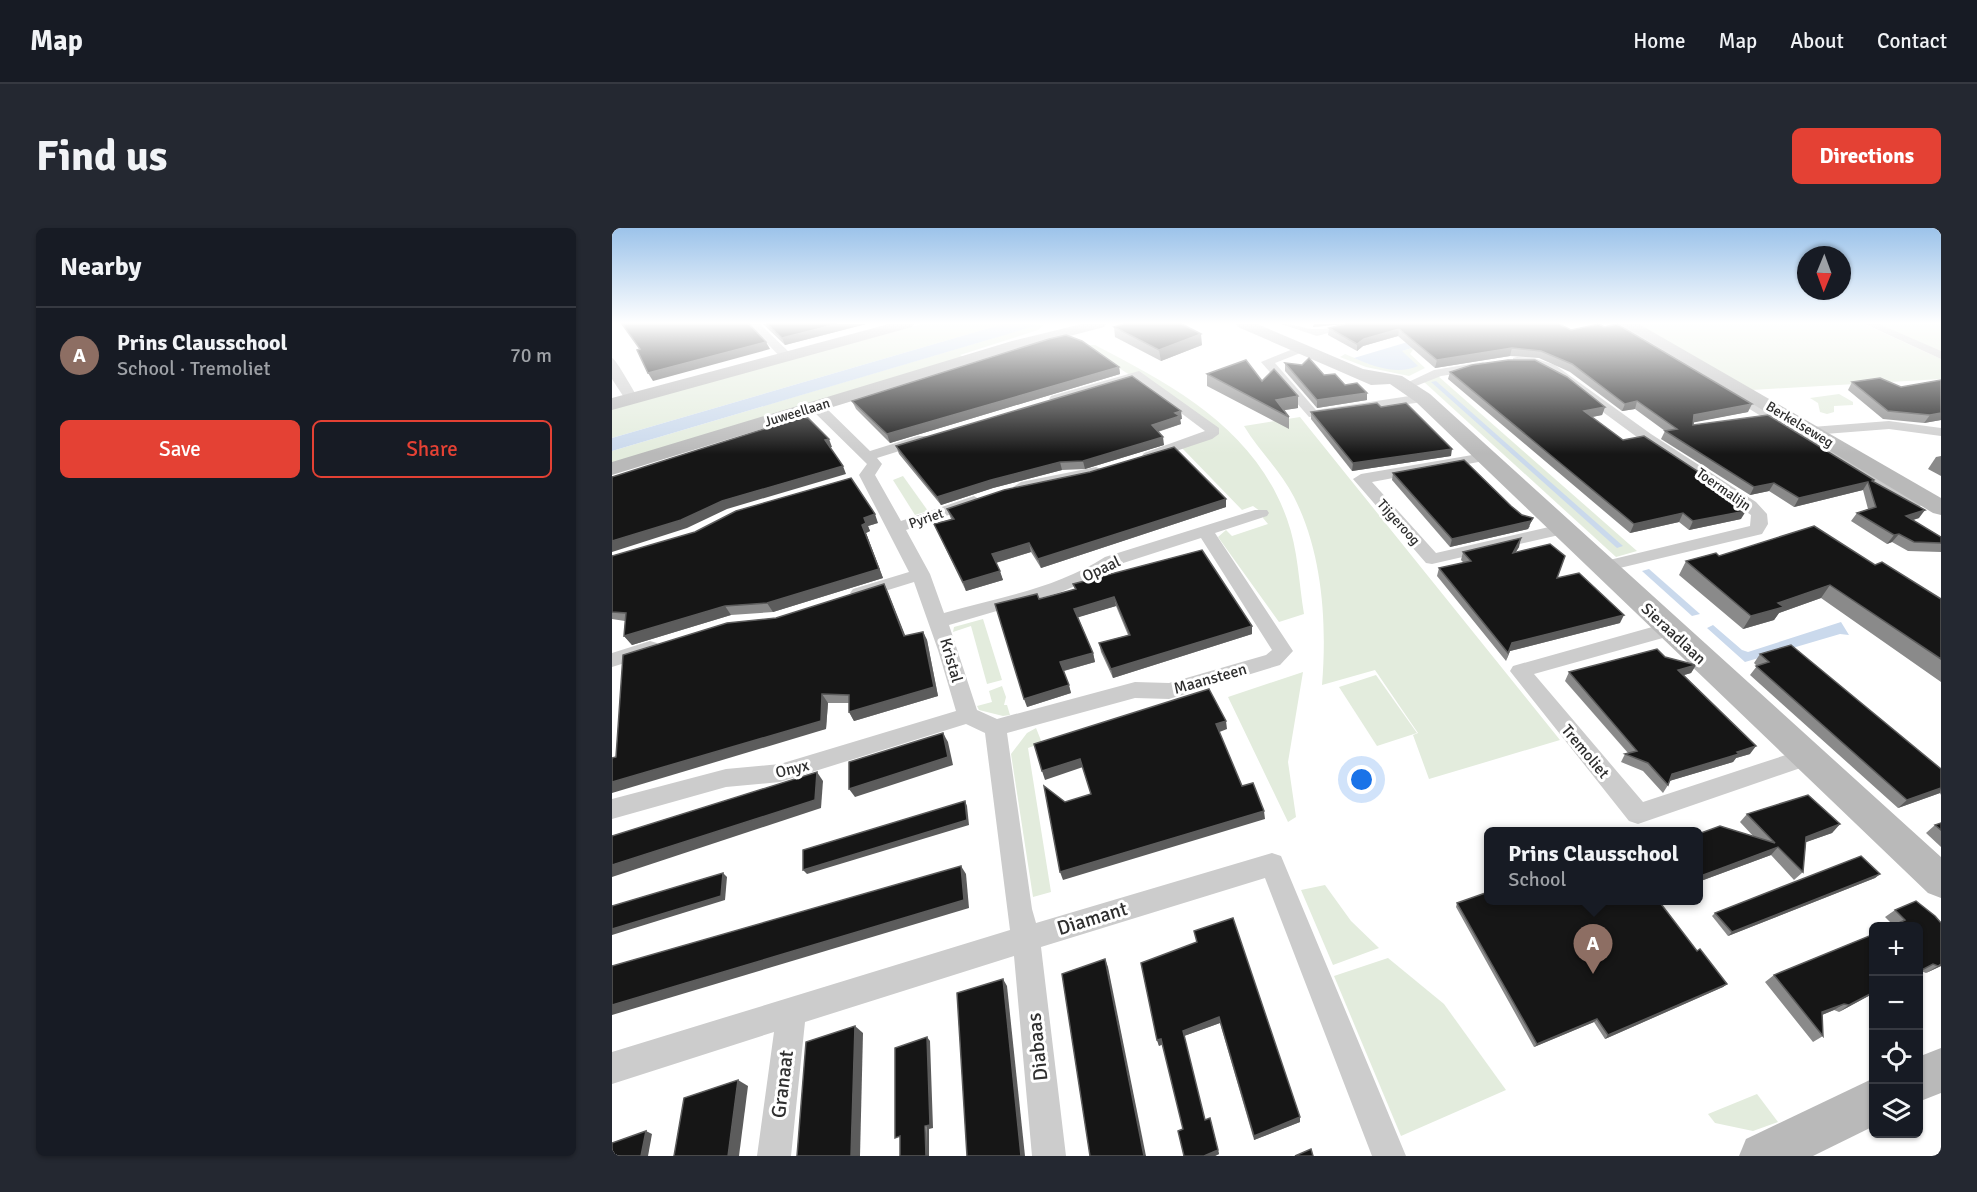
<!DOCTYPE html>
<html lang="en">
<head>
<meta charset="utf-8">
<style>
  :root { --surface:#171b24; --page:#242831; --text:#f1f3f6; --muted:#9ea1a6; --line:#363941; --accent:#e44134 }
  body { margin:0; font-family:Signika,sans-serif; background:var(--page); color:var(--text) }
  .controls { position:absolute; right:18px; bottom:18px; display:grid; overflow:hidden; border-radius:9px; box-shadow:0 2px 4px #0004 }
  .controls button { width:54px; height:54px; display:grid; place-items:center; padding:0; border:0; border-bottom:2px solid var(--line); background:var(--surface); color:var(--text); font:30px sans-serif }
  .compass { position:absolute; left:1185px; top:18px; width:54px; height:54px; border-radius:50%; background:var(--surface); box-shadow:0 2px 4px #0004; rotate:181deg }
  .you { position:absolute; left:750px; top:552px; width:21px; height:21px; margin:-15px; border:4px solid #fff; border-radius:50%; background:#1a73e8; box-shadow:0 0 0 9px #1a73e833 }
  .badge { display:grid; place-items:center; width:39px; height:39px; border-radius:50%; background:var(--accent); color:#fff; font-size:20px; font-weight:700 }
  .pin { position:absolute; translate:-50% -50px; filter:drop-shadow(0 2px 3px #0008) }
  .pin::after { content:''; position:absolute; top:32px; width:21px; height:18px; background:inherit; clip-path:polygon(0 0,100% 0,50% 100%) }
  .popup { position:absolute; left:872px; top:599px; width:219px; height:78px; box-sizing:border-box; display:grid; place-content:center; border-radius:9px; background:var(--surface); filter:drop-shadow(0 2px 4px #0005); font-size:20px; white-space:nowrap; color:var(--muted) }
  .popup b { font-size:22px; color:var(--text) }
  .popup::after { content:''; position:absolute; left:50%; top:100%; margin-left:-12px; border:12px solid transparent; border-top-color:var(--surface) }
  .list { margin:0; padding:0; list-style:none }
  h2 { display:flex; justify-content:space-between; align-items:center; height:78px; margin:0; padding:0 24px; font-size:26px }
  h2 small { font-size:20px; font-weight:400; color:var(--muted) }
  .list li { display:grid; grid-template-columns:39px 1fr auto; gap:18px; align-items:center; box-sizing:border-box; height:96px; padding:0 24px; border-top:2px solid var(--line) }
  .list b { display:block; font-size:22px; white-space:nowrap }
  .list p { margin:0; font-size:20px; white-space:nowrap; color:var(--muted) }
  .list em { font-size:20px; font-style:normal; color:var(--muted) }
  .actions { display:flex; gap:12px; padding:18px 24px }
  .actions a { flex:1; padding:14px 0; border:2px solid var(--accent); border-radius:9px; text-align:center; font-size:21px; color:var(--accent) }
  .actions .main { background:var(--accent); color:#fff }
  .icon { flex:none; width:33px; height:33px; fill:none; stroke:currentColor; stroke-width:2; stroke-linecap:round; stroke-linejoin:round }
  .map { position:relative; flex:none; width:1329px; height:928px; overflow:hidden; border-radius:9px }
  header { display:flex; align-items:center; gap:36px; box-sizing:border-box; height:84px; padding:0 30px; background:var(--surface); border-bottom:2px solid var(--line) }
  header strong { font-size:28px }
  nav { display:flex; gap:33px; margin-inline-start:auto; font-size:21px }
  .intro { display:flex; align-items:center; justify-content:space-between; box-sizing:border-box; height:144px; padding:0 36px }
  h1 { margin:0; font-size:42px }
  .button { padding:15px 27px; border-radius:9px; background:var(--accent); color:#fff; font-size:21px; font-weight:700 }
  main { display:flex; gap:36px; padding:0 36px }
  aside { flex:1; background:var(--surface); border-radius:9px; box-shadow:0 2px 4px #0004 }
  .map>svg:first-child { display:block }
  .green { fill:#e3ecdd }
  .water { fill:#cad9ec }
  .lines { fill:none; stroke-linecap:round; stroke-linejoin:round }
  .street { fill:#ccc; fill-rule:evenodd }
  .secondary { fill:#b9b9b9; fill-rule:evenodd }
  .wall { fill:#8a8a8a }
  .shaded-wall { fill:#5c5c5c }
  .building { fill:#161616; stroke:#5c5c5c; stroke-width:1.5 }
  .labels { text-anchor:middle; stroke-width:6; stroke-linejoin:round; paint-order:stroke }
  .far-street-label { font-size:14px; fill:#2f2f2f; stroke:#fff }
  .street-label { font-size:16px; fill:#2f2f2f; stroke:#fff }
  .near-street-label { font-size:20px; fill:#2f2f2f; stroke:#fff }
</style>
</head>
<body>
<header>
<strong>Map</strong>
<nav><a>Home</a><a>Map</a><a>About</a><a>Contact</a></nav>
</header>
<div class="intro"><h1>Find us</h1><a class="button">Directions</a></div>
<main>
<aside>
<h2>Nearby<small></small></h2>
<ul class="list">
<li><span class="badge" style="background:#8d6e63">A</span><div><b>Prins Clausschool</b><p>School · Tremoliet</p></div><em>70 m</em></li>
</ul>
<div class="actions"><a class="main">Save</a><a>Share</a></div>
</aside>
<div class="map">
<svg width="1329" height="928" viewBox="0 0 1329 928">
  <rect width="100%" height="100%" fill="#fff"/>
  <g class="green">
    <path d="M310,96H391L0,210V180Z"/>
    <path d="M417,96L432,97L426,102L348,127L351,129L0,236V223L422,98Z"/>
    <path d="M879,96L802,120L798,126L813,140L797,148L754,139L728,129L733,126L757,136L790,123Z"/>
    <path d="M1022,96H1252L1329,131V151L1140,162Z"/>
    <path d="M1265,96H1329V125Z"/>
    <path d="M471,117H483C562,158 643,201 675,291C686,321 687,356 692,386L667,394L606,309L614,302L620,308L656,296L651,290L652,286L641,278L630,282L570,220L607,204Z"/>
    <path d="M826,148L1025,323L1004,329L811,153Z"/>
    <path d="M1227,166L1241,174V177L1222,178V184L1215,186L1208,184L1206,175L1198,170Z"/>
    <path d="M688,189L948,512L817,551L801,507L806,505L763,442L710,457C715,396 711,326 682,269C669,243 647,223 632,198Z"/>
    <path d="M291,248L316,283L303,287L281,252Z"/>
    <path d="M371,391L390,452L375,456L359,398L341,404L342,399Z"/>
    <path d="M691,444L676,534L684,589L676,594L616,469Z"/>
    <path d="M764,447L805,505L765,518L727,459Z"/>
    <path d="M390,458L394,469L392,477H395L398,487L391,488L367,482L365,478L380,474L377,463Z"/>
    <path d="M424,500L430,515L416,520L439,664L421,669L399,526L415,505Z"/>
    <path d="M713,657L739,693L767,720L721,737L689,662Z"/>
    <path d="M776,730L832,776L894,862L789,908L722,748Z"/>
    <path d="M1145,866L1166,894L1141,903L1103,895L1096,886Z"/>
  </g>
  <g class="water">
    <path d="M391,96H417L423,98L0,223V210Z"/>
    <path d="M856,96H879L790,123L806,138C786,147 762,139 742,130Z"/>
    <path d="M824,153L1011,318L1005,320L819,154Z"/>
    <path d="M1037,341L1088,386L1080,388L1030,343Z"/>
    <path d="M1229,394L1237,407L1228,406L1133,434L1095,400L1101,397L1130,422L1136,424Z"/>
  </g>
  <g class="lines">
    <g class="street">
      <path d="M137,96H148L178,125V131H170Z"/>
      <path d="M669,96C682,95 694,102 706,101C721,101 734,95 749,96L705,108Z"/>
      <path d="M999,96C1030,96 1159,182 1193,203L1200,199L1277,193L1329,200V208L1277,201L1200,207L1311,276L1303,281L1297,279L1040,121L1000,99Z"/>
      <path d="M1253,96H1267L1329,123V131Z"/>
      <path d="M686,119L696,122L663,135L704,182L811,166L818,170L811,174L697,189L649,134Z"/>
      <path d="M905,129L922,130L943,137L1039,206L1144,274L1155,286L1156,296L1150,306L991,344L985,343L982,339L985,335L1138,298L1139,287L1029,212L935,143L901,136V130Z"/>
      <path d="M0,130C5,132 21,163 27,171L25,174H15L0,151Z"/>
      <path d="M871,134L877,138L875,141L829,148L794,162L788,158L822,142Z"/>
      <path d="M527,143L607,200V206L600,211L537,232L532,231L530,228L532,225L593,203L525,152L444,175L437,171L439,168Z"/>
      <path d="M204,174L209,175L258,223L306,208H316V214L265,230L270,236L263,247L289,293L362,268L370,273L368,276L294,302L318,346L332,385C386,370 445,360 493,329L643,282H655L657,285L655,288L603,305L681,423L668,437L557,471L523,470L395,505L420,681L424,695L660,625L669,628L794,928H760L653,650L429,719L454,928H420L402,728L193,794L179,928H145L162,804L0,856V824L398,702L373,505L354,496L168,554L114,559L0,591V571L114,541L168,536L344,483L326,422L302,354L247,371L238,365L241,361L297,344L247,247L255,236L199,181V175ZM589,310L660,422L654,427L557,455L523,454L385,491L365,482L337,397L449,364L491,346L505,337Z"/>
      <path d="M872,225L879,229L877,232L760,254L824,325L950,296L958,301L956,305L820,336L814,335L741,251L749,246Z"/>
      <path d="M484,239L489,241L492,244L489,247L409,264L401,259L409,254Z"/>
      <path d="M1058,394L1065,396L1068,401L1065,406L922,446L1031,574L1195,520L1203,523L1206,529L1203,535L1026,596L1017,593L898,443L901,438Z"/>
      <path d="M38,413L45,415L48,420L45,425L0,439V425Z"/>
    </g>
    <g class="secondary">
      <path d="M277,96H302L300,99L0,182V170Z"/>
      <path d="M470,96H494L492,99L409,121L0,247V234L400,113Z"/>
      <path d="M624,96H645L751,141L790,148L818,166L1329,629V670L1316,665L804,174L778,156L759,157L626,99Z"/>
      <path d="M1008,96H1027L1329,270V287L1321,285Z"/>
      <path d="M1329,820V865L1306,874V829Z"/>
      <path d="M1262,850V898L1201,928H1127L1134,911Z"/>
    </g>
  </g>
  <g class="wall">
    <path d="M151,96H254L173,117Z"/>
    <path d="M502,99L590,117L549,133L503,109Z"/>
    <path d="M717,100L959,102L1136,184L1081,194V197L1262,252L1261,254L1307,290L1301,292L1329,309V324L1296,323L1280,314L1275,316L1239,293L1245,285L1256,281L1251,262L1182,279L1157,263L1138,267L1049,211L1053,203L1023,181L1010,183L958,144L927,130L898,128L823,140L786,108L751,118L745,123L716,107Z"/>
    <path d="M673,135L712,147L733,157L755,172L705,180L673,143Z"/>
    <path d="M507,139L508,146L278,215L244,181L240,173Z"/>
    <path d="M838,144L993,179L990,187L980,189L1011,212L1117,264L1115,269L1129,291L1077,302L1067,294L1018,305L836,151Z"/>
    <path d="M595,146L650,153L686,180L672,182L677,189V201L595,158Z"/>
    <path d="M1329,152V192L1312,195L1271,191L1236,162L1240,154L1289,159Z"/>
    <path d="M769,179L839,228L740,243L699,191V184Z"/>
    <path d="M568,191L569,196L546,204L552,217L473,241L450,242L381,260L329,277L287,226L284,218L570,191Z"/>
    <path d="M1329,228V248L1316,241L1324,229Z"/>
    <path d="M781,245L918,298L916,301L838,319L780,252Z"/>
    <path d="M614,271V279L429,340L419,324L384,335L391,352L354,363L322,296L339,291L335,281Z"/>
    <path d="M266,295L256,298L258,303L254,305L271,350L161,384L119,387L20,417L12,408L13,393L0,391V328Z"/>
    <path d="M907,319L903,325L945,350L1008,395L898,423L894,433L825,348L827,340L852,335L849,332L851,324Z"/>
    <path d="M1107,328L1263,337L1329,371V454L1209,370L1167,385L1162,392L1131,401L1067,347L1074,333Z"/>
    <path d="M272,356L293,408L311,404L315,412L326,468L242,493L237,484V475H216L214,501L4,529L164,390Z"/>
    <path d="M461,356L640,398V406L501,450L489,424L487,415L516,407L504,378L466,389L481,425L483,434L452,443L459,465L415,479L427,371L463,361Z"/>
    <path d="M1148,426L1329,541V567L1328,565L1286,580L1138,447L1145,438L1142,435Z"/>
    <path d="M1053,429L1084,437L1079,445L1072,447L1138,526L1124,530L1121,534L1057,553L1056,557L1051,565L1031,543L1009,534L1013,526L1016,525L953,453L957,444Z"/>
    <path d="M1135,586L1228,596L1220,605L1194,614L1191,644L1182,652L1159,627L1086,654V606L1142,609L1128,594Z"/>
    <path d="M1329,595V619L1314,605L1323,597Z"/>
    <path d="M1268,646L1263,650L1116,708L1100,688L1103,685Z"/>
    <path d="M845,675L1085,723L1115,756L1111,759L993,811L982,794L922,819L844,679Z"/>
    <path d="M1283,682L1329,695V738L1314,745L1309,743L1281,697L1273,689Z"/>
    <path d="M582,703L688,894L642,912L608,795L572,808L593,892L598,890L607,926L603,928H572L571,901L551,816L547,818L545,812L585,714Z"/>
    <path d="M1162,747L1262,765L1227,784L1222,782L1210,787L1211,808L1201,814L1153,754Z"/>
  </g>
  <g class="shaded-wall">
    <path d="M225,96H254L173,117L170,110Z"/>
    <path d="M702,96H732L701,99Z"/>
    <path d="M787,101L786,108L751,118L745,123V116L752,111Z"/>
    <path d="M589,106L590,117L549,133L547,122Z"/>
    <path d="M154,114L158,121L41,153L36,145Z"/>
    <path d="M900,120L898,128L823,140L825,132Z"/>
    <path d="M507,139L508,146L278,215L275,206Z"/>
    <path d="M755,165V172L705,180V172Z"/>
    <path d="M686,168V180L667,183L664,172Z"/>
    <path d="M1025,173L1023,181L1010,183L1013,176Z"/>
    <path d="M1140,176L1136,184L1079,195L1082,187Z"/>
    <path d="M993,179L990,187L970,191L972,183Z"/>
    <path d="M569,183L570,191H568L569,196L541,205L540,197L563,185Z"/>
    <path d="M1329,185V192L1312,195L1318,187Z"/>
    <path d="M551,209L552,217L473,241L471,233Z"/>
    <path d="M217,211L220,219L216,220L213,212Z"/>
    <path d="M840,221L839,228L740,243L741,235Z"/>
    <path d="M448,234L450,242L381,260L329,277L325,269L379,252Z"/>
    <path d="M231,238L234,246L115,281L75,300L0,324V313L110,273Z"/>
    <path d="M1256,254L1251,262L1182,279L1187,270Z"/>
    <path d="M1162,255L1157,263L1138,267L1142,259Z"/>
    <path d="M1117,264L1113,272L1110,266Z"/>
    <path d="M614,271V279L429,340L426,331Z"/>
    <path d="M1313,282L1307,290L1288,296L1294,288Z"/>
    <path d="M1134,283L1129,291L1077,302L1081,293Z"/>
    <path d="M1071,285L1067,294L1018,305L1022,296Z"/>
    <path d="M263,286L266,295L256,298L258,303L254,305L271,350L161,384L155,375L250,297L252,290Z"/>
    <path d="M921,290L916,301L838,319L840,311Z"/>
    <path d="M1287,306L1280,314L1275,316L1282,307Z"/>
    <path d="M909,310L907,319L898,333L901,325Z"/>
    <path d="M417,315L419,324L383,335L380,326Z"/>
    <path d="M388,343L391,352L354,363L351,354Z"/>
    <path d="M272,356L276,364L297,417L292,408Z"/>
    <path d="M1218,357L1209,370L1167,385L1162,392L1131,401L1139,388L1166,375Z"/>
    <path d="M502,369L504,378L464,390L462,381Z"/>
    <path d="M113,378L119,387L20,417L12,408Z"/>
    <path d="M1012,387L1008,395L898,423L894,433L900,415Z"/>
    <path d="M640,398V406L501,450L499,441Z"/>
    <path d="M311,404L315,412L326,468L242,493L237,484Z"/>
    <path d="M481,425L483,434L451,443L448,434Z"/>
    <path d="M1084,437L1079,445L1062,450L1066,442Z"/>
    <path d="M457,457L459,465L415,479L412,471Z"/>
    <path d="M210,466L216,475L214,501L0,565V554Z"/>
    <path d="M614,493L615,501L605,505L604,496Z"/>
    <path d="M331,505L336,514L341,537L243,569L237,561Z"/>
    <path d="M1144,518L1138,526L1124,530L1121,534L1054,554L1060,546Z"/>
    <path d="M468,531L471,539L433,552L430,543Z"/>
    <path d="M205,544L211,553L209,580L0,649V637Z"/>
    <path d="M1329,560L1328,565L1286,580L1295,572Z"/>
    <path d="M353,573L355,578L357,597L195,646L191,642Z"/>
    <path d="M652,583L653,591L451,652L448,644Z"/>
    <path d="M1228,596L1220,605L1186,617L1194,609Z"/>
    <path d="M1166,619L1159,627L1086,654V649Z"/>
    <path d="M349,638L354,646L357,680L0,787V777Z"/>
    <path d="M111,645L115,649L113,672L0,707V701Z"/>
    <path d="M1268,646L1263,650L1116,708L1120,704Z"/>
    <path d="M493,731L496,739L534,928H532Z"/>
    <path d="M1329,736V738L1314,745L1326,738Z"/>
    <path d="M391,751L395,758L413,928H409Z"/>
    <path d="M1115,756L1111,759L993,811L996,807Z"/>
    <path d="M1262,764V765L1227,784L1237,777Z"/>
    <path d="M1232,776L1222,782L1200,791L1210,784Z"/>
    <path d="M607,789L608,795L572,808L571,803Z"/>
    <path d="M985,791L982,794L922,819L925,816Z"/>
    <path d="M243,798L251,805L248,928H239Z"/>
    <path d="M315,809L318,813L321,900L317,901V928H314Z"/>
    <path d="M549,811L551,816L547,818L545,812Z"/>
    <path d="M126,852L136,858L127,928H116Z"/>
    <path d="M688,889V894L642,912V908Z"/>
    <path d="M34,903L40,906L36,928H29Z"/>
    <path d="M606,922L607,926L603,928H592Z"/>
  </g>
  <g class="building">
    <path d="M10,96H137L154,114L36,145L25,122L28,121Z"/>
    <path d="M155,96H225L170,110Z"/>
    <path d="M511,96H570L589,106L547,122L502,99Z"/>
    <path d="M733,96H947L959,102L987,96L992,99L1005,96L1140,176L1082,187L1081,197L1156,187L1262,252L1260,253L1313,282L1294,288L1329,309V315L1302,314L1287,306L1282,307L1245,285L1264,279L1256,254L1187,270L1162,255L1142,259L1053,203L1065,201L1025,173L1013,176L960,136L929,123L900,120L825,132L787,101L752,111L745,116L717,100Z"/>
    <path d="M454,107L470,113L507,139L275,206L240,173L437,111Z"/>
    <path d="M697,130L712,147L723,146L733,157L745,155L755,165L705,172L673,135L690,137Z"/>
    <path d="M634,132L650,153L662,141L686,168L664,172L677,189L595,146Z"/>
    <path d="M896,132H923L955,149L993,179L972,183L1011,212L1032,208L1117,264L1110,266L1134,283L1081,293L1071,285L1022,296L838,144L860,137Z"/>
    <path d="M520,148L569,183L563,185L568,188L540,197L551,209L471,233L448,234L379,252L325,269L284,218Z"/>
    <path d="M1268,150L1289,159L1329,152V185L1318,187L1276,183L1240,154Z"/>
    <path d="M765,175L769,179L794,175L840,221L741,235L699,184Z"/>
    <path d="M190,189L196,190L217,211L213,212L231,238L110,273L69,292L0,313V249Z"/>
    <path d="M562,219L614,271L426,331L417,315L380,326L388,343L351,354L322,296L342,291L335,281L392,262L478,244Z"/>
    <path d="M852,232L899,278L910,287L921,290L919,293L840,311L781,245Z"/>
    <path d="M239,250L263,286L252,290L254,295L250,297L267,341L155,375L113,378L12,408L14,385L0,384V328L83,304L124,283Z"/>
    <path d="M1202,298L1263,337L1270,334L1329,371V431L1218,357L1166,375L1172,379L1139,388L1074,333L1104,325L1107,328Z"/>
    <path d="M909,310L901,325L938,316L953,328L945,350L967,345L1012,387L900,415L896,425L827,340L859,333L851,324Z"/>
    <path d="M590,322L640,398L499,441L487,415L518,407L502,369L462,381L481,425L448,434L457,457L412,471L383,376L425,366L427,371L464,361L461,356Z"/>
    <path d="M272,356L292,408L311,404L322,459L237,484V467L210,466L209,493L0,554V530L4,529L11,427L115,395L164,390Z"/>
    <path d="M1179,417L1329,541V560L1295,572L1144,438L1157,434L1148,426Z"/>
    <path d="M1045,421L1053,429L1084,437L1066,442L1144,518L1125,524L1127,526L1060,546L1056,557L1036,535L1013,526L1025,523L957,444Z"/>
    <path d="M597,461L614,493L604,496L630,558L641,555L652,583L448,644L432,558L453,574L479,566L468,531L430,543L422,516Z"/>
    <path d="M331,505L336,529L237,561V534Z"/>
    <path d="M205,544L203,572L0,637V608Z"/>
    <path d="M1196,567L1228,596L1194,609L1191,644L1166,619L1086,649V606L1108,598L1163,615L1135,586Z"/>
    <path d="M353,573L355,592L191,642V622Z"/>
    <path d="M1329,595V602L1323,597Z"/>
    <path d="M1249,628L1268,646L1120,704L1103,685Z"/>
    <path d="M349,638L352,672L0,777V738Z"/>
    <path d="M111,645L109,668L0,701V678Z"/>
    <path d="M876,664V672H1046L1085,723L1088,721L1115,756L996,807L985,791L925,816L845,675Z"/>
    <path d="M1304,673L1323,688L1329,695V736L1326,738L1321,736L1306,744V699H1278L1293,692L1283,682Z"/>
    <path d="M621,690L688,889L642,908L607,789L571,803L593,892L598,890L606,922L592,928H572L566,903L571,901L549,811L545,812L529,735L585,714L582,703Z"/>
    <path d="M1262,706V764L1237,777L1232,776L1210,784L1211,808L1162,747Z"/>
    <path d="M493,731L532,928H478L450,746Z"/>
    <path d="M391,751L409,928H355L345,765Z"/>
    <path d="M243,798L239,928H185L194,814Z"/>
    <path d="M315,809L318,897L313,898L314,928H288V908L283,910V820Z"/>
    <path d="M126,852L116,928H62L72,870Z"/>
    <path d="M34,903L29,928H0V915Z"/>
    <path d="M699,921L701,928H683Z"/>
  </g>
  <linearGradient id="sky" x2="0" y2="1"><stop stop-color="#9cc3ea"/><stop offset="0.42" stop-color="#fff"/><stop offset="1" stop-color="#fff" stop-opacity="0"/></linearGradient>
  <rect width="1329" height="226" fill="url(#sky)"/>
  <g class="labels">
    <g class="far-street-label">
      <text transform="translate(185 184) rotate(-17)" y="5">Juweellaan</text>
      <text transform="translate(1188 196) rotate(31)" y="5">Berkelseweg</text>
      <text transform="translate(1112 261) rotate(35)" y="5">Toermalijn</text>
      <text transform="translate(314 290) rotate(-19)" y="5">Pyriet</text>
      <text transform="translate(787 294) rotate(48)" y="5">Tijgeroog</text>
    </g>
    <g class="street-label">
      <text transform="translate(489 340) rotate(-25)" y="6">Opaal</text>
      <text transform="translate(1062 405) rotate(43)" y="6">Sieraadlaan</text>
      <text transform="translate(340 432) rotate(74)" y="6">Kristal</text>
      <text transform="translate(598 450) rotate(-16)" y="6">Maansteen</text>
      <text transform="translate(974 523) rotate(50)" y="6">Tremoliet</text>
      <text transform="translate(180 540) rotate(-14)" y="6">Onyx</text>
    </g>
    <g class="near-street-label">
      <text transform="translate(480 690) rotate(-17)" y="7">Diamant</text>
      <text transform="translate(425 819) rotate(-96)" y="7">Diabaas</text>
      <text transform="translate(170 856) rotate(-83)" y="7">Granaat</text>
    </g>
  </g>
</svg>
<div class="controls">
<button>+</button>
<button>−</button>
<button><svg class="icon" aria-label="locate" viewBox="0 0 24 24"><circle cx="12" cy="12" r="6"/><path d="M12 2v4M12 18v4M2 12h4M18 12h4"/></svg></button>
<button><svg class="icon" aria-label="layers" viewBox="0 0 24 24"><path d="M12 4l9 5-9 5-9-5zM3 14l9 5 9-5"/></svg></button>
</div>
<svg class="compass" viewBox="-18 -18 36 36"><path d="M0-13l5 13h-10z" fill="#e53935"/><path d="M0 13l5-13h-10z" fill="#9ea1a6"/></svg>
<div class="you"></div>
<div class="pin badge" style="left:981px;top:746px;background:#8d6e63">A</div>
<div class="popup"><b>Prins Clausschool</b>School</div>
</div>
</main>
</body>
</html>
